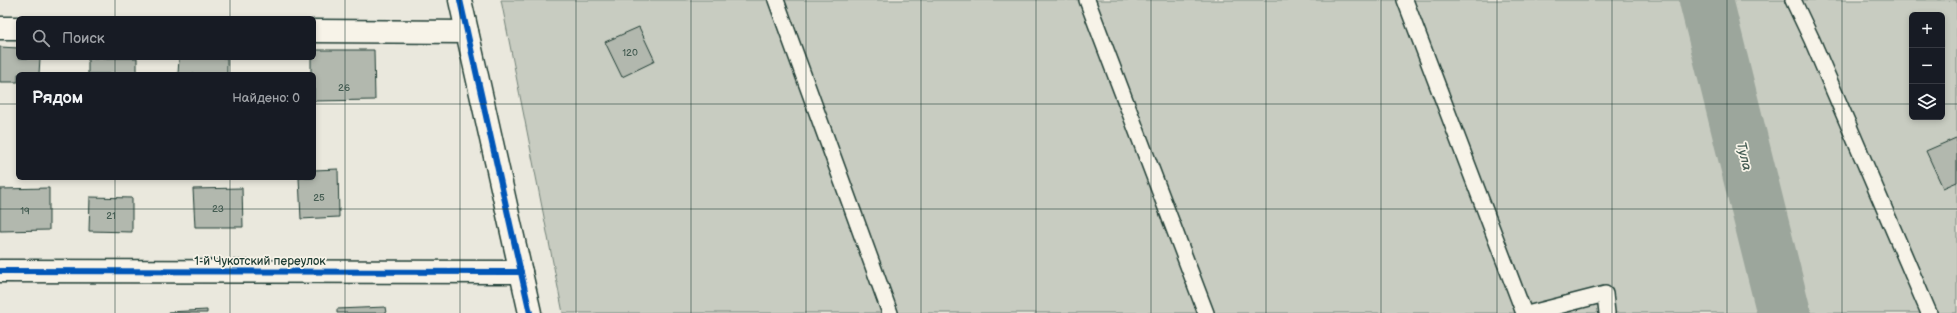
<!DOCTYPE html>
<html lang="ru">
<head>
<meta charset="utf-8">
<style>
  :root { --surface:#171b24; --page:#242831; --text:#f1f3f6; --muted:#9ea1a6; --line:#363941 }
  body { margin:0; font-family:"Balsamiq Sans",sans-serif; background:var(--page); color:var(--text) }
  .controls { position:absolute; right:12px; top:12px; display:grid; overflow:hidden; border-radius:6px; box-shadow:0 2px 6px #0003 }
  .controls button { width:36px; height:36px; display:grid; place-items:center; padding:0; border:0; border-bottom:1px solid var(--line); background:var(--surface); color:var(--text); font:20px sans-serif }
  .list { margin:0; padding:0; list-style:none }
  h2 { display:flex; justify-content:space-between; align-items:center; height:52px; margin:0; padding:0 16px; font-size:17px }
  h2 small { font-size:13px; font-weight:400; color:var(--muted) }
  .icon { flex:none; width:22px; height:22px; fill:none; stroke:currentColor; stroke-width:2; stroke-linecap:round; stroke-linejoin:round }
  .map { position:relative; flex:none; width:1957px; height:313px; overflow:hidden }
  .search { position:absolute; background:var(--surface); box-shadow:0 2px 6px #0003; left:16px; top:16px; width:300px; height:44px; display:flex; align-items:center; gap:10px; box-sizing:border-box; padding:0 14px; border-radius:6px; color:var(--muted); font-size:15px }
  .panel { position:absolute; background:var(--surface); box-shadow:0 2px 6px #0003; left:16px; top:72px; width:300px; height:108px; border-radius:6px }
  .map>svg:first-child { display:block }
  .green { fill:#c8ccc1; stroke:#74847a; fill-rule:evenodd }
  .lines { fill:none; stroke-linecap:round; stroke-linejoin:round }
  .river { stroke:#9ca69c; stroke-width:54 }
  .building { fill:#b2b8ae; stroke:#1f3d34 }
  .lane-casing { stroke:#1f3d34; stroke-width:18 }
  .street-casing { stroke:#1f3d34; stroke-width:25 }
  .lane { stroke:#f7f3e8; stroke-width:15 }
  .street { stroke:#f7f3e8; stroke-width:22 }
  .cycleway-casing { stroke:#f7f3e8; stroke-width:8 }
  .cycleway { stroke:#0057b8; stroke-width:6 }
  .grid { fill:none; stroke:#1f3d34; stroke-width:1; stroke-opacity:0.55 }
  .labels { text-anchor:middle; stroke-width:3.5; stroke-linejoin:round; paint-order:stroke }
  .number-label { font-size:10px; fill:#445c52 }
  .street-label { font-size:12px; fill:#1f3d34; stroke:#f7f3e8 }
  .water-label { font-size:13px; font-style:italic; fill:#445c53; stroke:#f7f3e8 }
</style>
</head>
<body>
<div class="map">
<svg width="1957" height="313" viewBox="0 0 1957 313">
  <rect width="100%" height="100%" fill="#eae8dd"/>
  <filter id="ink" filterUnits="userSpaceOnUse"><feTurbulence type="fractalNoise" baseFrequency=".025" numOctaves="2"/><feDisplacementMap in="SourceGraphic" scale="8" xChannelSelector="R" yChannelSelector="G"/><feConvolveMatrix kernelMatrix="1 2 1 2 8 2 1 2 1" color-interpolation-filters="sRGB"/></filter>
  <g filter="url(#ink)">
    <path class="green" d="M501,0H1957V313H563ZM1912,15H1942V117H1912Z"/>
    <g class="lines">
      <path class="river" d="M1706,0L1784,313"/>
    </g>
    <g class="building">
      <path d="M639,27L655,61L622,77L605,42Z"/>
      <path d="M0,47L18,48V58H40L39,74H18V82H0Z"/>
      <path d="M314,50H374L375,100L314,101V74H311V58H314Z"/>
      <rect x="88" y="58" width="49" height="16"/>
      <path d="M179,58H227V74H178Z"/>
      <path d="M1956,138L1957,141V182L1943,188L1926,151Z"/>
      <path d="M338,169L339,217L301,219L299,178H314V170Z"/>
      <path d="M49,188V230L0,231V189Z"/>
      <path d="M242,188L243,227H195L193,189Z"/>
      <path d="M90,197L132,198V232L89,231Z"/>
      <path d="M385,307L386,313H337V309Z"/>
      <path d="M207,310V313H168V312Z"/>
    </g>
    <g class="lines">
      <defs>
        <g id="lane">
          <path d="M776,0L890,313"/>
          <path d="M1087,0L1206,313"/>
          <path d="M1405,0L1524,313"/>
          <path d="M1793,0L1812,40L1929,313"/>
          <path d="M1531,313L1605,294L1607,313"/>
        </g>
        <g id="street">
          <path d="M460,0L530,313"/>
          <path d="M0,28H18"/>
          <path d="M314,31L467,32"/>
          <path d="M0,271L521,272"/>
        </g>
      </defs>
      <use href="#lane" class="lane-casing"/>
      <use href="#street" class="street-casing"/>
      <use href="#lane" class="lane"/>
      <use href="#street" class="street"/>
      <defs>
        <g id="cycleway">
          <path d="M460,0L530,313"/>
          <path d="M0,271L521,272"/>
        </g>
      </defs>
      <use href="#cycleway" class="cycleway-casing"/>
      <use href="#cycleway" class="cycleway"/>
    </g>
  </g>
  <path class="grid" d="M115,0V18M230,0V18M345,0V313M460,0V313M576,0V313M691,0V313M806,0V313M921,0V313M1036,0V313M1151,0V313M1266,0V313M1381,0V313M1497,0V313M1612,0V313M1727,0V313M1842,0V313M115,58V74M230,58V74M0,104H18M314,104H1912M1942,104H1957M115,178V313M230,178V313M0,209H1957"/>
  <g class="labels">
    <g class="number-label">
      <text x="630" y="56">120</text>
      <text x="344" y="91">26</text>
      <text x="319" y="201">25</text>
      <text x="218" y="212">23</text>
      <text x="25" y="214">19</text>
      <text x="111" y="219">21</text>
    </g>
    <g class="street-label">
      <text x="260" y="265">1-й Чукотский переулок</text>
    </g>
    <g class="water-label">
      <text transform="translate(1745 156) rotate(76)" y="5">Тула</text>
    </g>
  </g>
</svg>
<div class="controls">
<button>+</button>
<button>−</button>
<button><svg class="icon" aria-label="layers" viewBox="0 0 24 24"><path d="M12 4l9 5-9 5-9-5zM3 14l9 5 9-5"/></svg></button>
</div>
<div class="search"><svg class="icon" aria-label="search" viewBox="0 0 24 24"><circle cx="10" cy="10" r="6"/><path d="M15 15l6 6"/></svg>Поиск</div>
<section class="panel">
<h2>Рядом<small>Найдено: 0</small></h2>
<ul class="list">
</ul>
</section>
</div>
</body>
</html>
